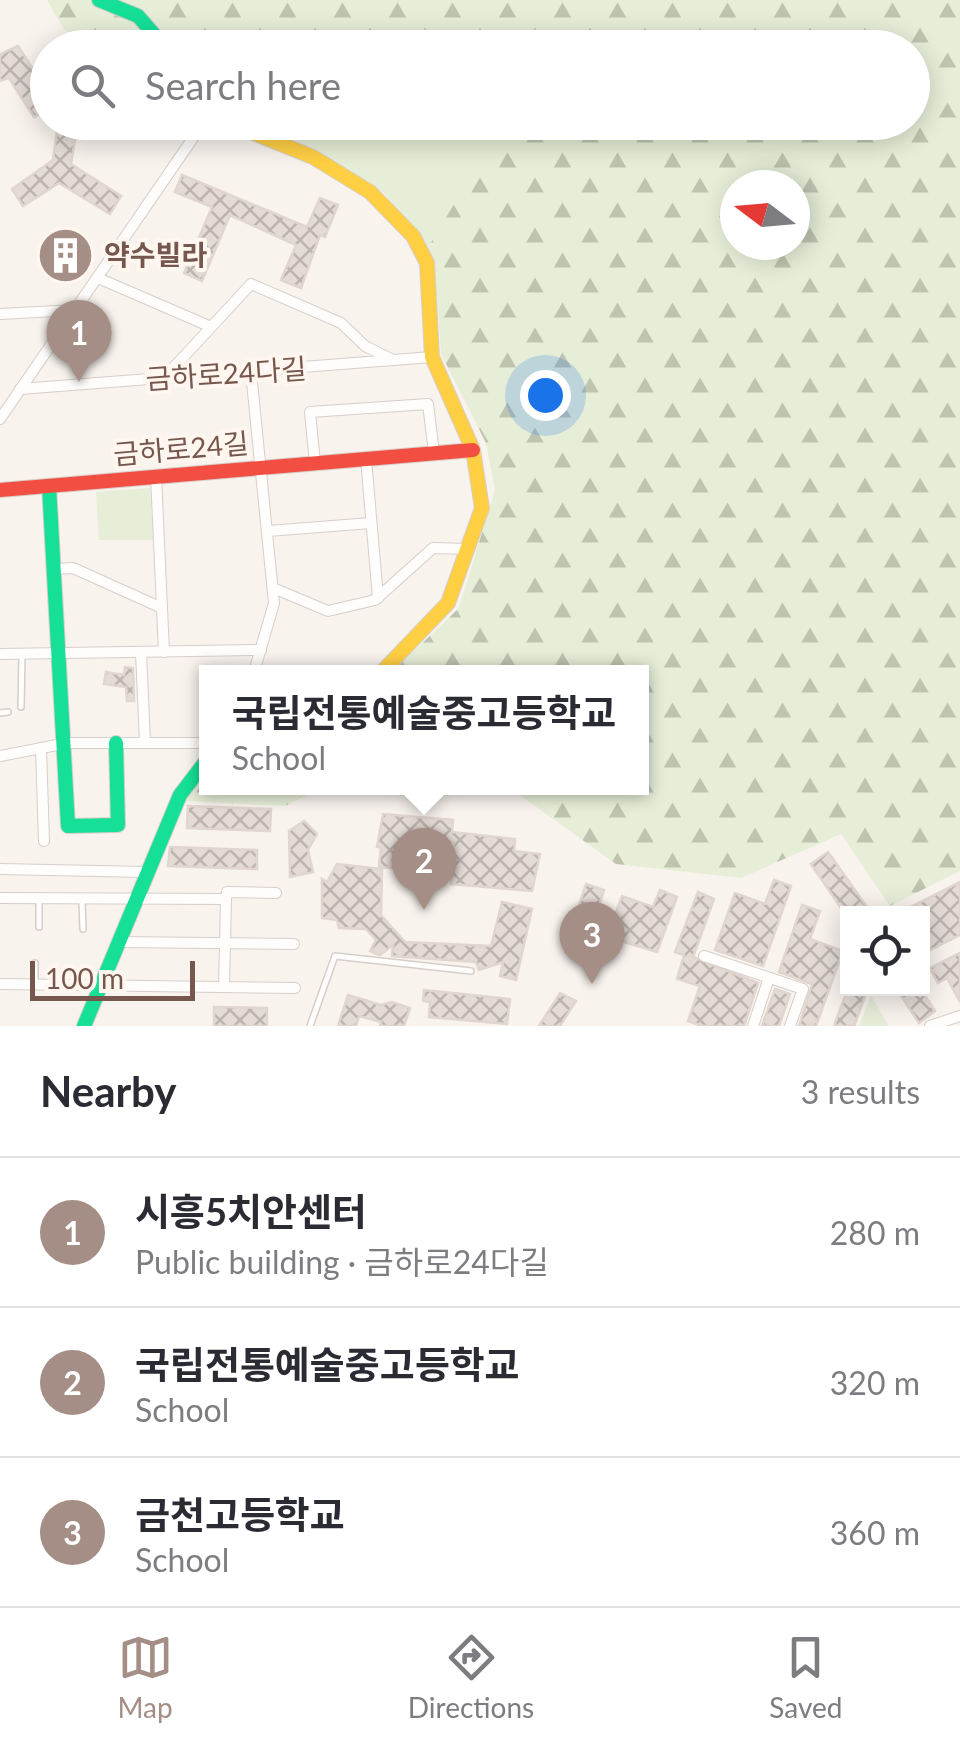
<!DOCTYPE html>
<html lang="en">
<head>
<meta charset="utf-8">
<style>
  :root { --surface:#fff; --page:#f7f7f7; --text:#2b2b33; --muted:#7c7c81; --line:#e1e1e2; --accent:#a48e85 }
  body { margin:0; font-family:Lato,"Noto Sans KR",sans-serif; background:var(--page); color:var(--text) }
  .controls { position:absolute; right:30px; bottom:30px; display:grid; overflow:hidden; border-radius:0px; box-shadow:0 5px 25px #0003 }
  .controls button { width:90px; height:90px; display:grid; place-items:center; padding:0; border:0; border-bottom:2px solid var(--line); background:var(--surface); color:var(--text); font:50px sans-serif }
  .compass { position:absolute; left:720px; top:170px; width:90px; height:90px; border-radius:50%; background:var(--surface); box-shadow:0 5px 25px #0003; rotate:286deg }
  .scale { position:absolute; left:30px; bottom:25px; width:165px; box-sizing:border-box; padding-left:10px; border:5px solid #76574d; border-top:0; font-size:28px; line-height:35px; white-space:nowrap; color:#76574d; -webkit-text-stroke:8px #fff7ef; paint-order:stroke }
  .you { position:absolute; left:545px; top:395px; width:35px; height:35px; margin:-25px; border:8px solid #fff; border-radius:50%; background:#1a73e8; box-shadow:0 0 0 15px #1a73e833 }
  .badge { display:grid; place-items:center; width:65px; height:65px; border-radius:50%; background:var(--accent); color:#fff; font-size:32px; font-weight:700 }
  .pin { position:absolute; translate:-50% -82px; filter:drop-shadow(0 2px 5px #0008) }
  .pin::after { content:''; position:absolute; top:52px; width:35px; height:30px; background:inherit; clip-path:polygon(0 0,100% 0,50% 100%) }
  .popup { position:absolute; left:199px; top:665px; width:450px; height:130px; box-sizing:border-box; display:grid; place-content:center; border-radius:0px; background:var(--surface); filter:drop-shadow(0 2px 8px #0005); font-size:32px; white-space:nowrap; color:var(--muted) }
  .popup b { font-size:38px; color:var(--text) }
  .popup::after { content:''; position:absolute; left:50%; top:100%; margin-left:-20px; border:20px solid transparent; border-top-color:var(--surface) }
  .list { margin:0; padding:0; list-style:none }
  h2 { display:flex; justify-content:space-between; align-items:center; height:130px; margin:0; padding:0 40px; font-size:42px }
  h2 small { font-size:32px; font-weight:400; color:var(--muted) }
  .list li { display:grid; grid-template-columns:65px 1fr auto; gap:30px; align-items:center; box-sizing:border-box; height:150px; padding:0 40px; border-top:2px solid var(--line) }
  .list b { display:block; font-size:38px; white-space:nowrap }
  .list p { margin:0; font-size:32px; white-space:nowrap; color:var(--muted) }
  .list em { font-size:32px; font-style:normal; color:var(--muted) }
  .icon { flex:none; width:55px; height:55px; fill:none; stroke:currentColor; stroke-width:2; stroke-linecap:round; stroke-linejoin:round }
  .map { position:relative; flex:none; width:960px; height:1026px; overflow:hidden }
  .search { position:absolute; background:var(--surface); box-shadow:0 5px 25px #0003; left:30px; right:30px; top:30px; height:110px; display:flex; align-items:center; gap:25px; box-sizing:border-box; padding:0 35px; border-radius:55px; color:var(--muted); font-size:38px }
  .sheet { height:580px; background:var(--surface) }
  nav { display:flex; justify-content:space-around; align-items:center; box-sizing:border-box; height:140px; border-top:2px solid var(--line); background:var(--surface); font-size:28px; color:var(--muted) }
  nav a { display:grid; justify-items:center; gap:5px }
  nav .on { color:var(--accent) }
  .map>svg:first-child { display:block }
  .green { fill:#e6eed8 }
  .forest { fill:url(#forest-firs); fill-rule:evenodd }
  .building { fill:url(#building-cross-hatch); stroke:#e1d5cf; stroke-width:2.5 }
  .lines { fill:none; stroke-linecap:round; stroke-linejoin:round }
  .lane-casing { stroke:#d6ceca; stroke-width:8 }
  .street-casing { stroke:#d6ceca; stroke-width:12 }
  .fast-casing { stroke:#d7ceca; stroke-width:16 }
  .slow-casing { stroke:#d7ceca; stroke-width:16 }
  .jam-casing { stroke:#d7ceca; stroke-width:16 }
  .lane { stroke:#fefdfc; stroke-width:5 }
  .street { stroke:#fefdfc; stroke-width:10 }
  .fast { stroke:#16e098; stroke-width:14 }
  .slow { stroke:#ffcf43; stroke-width:14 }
  .jam { stroke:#f24e42; stroke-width:14 }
  .labels { text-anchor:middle; stroke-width:8; stroke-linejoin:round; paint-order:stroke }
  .poi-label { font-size:28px; font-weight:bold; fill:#76574d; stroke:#fff7ef; text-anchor:start }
  .street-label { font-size:28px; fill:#76574d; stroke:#fff7ef }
</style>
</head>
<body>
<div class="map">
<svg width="960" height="1026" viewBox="0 0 960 1026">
  <defs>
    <pattern id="forest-firs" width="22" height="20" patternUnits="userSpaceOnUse" patternTransform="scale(2.5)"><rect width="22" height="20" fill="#e6eed8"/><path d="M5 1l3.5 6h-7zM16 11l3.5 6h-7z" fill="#bfc4b1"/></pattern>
    <pattern id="building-cross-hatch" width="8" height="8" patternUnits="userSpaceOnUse" patternTransform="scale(2.5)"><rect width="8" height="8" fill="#e4dbd5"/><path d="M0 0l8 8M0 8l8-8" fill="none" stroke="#bdb4af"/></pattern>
  </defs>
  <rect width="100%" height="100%" fill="#f8f3ed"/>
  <g class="green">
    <path d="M323,122H503L505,124L427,249L384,193L267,131L318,130Z"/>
    <path d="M150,488L153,540H99L96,492Z"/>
    <path d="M871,996L889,1026H859Z"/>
  </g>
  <g class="forest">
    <path d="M47,0H960V871L890,906L841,834L741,878L616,864L510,788H642V672H392L459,608L495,490L486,443L441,354L435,274L427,249L503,123L912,122V48L86,47L63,28ZM735,185H795V245H735Z"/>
    <path d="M244,123H323L318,130L267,131Z"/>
    <path d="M206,775V788H371L313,792L285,806L184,801Z"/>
  </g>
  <g class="building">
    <path d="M18,46L48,92V109L34,117L9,78L0,81V54Z"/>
    <path d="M58,122H78L71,164L121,196L110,214L59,183L23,206L12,189L53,160Z"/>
    <path d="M182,175L307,227L320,198L338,205L325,237L320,235L301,288L281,280L296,245L230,215L202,281L184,273L212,207L175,192Z"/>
    <path d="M44,241L89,247L86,268L42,262Z"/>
    <path d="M125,667L133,668L134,701H127L126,687L104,684L106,672L124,675Z"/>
    <path d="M188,806L271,809L270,831L187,828Z"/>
    <path d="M383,814L453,820L452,832L515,839L514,851L540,854L532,891L451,884L454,842L415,839L412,870L379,867L381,847H377Z"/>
    <path d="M304,821L317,834L308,850L313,872L290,877L289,831Z"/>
    <path d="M170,847L257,850V869L168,866Z"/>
    <path d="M828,852L872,914H845L811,864Z"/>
    <path d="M337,864L382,869L381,915L405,942L491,946L502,902L532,909L516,980L500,976L503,962L479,970L476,962L392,956L393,945L380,955L370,951L376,940L366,929L339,928L337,920L322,918V879L327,882Z"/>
    <path d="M774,880L791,886L763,966L715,950L735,893L765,904Z"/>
    <path d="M960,882V935L922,954V914H897Z"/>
    <path d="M586,884L604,890L591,930L573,924Z"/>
    <path d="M660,890L677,897L657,952L607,937L622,896L653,907Z"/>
    <path d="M698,892L714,899L693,957L758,983L744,1026H702L688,1021L700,986L677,979L684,955L675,952Z"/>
    <path d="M802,905L820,911L810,939L843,951L816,1026H799L812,984L779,972Z"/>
    <path d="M960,953V1002L947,978L938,983L930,968Z"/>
    <path d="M848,988H868L854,1026H834Z"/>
    <path d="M896,988H920L935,1011L919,1023Z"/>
    <path d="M775,989L790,994L779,1026H762Z"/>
    <path d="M424,990L510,999L507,1024L429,1017L430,1002L423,1001Z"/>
    <path d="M560,993L576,1001L560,1026H539Z"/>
    <path d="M348,995L381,1005L392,1002L410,1008L404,1026H380L381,1022L359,1016L356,1026H338Z"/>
    <path d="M214,1007L267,1008V1026H214Z"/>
  </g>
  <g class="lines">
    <defs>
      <g id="lane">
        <path d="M21,707L22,654"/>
        <path d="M0,713L8,712"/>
        <path d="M39,898V927"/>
        <path d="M82,901L83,929"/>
        <path d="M35,984V963"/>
        <path d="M310,1026L335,956L471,971"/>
      </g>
      <g id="street">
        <path d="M98,278L209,326"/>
        <path d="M0,314L75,310"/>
        <path d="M251,372L274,603L254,672"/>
        <path d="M163,379L251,284L341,323L365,346L391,359"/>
        <path d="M20,389L432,357"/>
        <path d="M0,419L204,122"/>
        <path d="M366,459L378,598"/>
        <path d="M315,463L310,412L428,404L434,453"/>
        <path d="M156,476L164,652"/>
        <path d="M268,531L371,523"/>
        <path d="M54,569L73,568L162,608"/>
        <path d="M273,588L328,611L375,600L433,548L469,549"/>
        <path d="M141,652L145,743"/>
        <path d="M0,654L261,650"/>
        <path d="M41,748L44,841"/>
        <path d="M0,756L67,743H206"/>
        <path d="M0,869L147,872"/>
        <path d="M0,898L226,899L227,892L276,893"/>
        <path d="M118,942L294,944"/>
        <path d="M704,956L803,989L790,1026"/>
        <path d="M0,984L295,988"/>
        <path d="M224,987L226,899"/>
        <path d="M753,1026L769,978"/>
        <path d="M930,1026L960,1016"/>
      </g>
      <g id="fast">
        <path d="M99,0L138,16L166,48"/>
        <path d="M49,486L68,826L118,825L116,743"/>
        <path d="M84,1026L180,795L206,761"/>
      </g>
      <path id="slow" d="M226,122L313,157L370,192L413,236L427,263L432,357L473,450L482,508L448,603L382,672"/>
      <path id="jam" d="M0,490L473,450"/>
    </defs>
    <use href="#lane" class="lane-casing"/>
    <use href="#street" class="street-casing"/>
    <use href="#fast" class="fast-casing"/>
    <use href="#slow" class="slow-casing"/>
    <use href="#jam" class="jam-casing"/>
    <use href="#lane" class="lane"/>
    <use href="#street" class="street"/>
    <use href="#fast" class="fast"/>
    <use href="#slow" class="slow"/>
    <use href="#jam" class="jam"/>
  </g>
  <defs>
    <symbol id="building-disc" viewBox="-11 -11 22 22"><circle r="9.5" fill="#a48e85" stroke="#fff7ef"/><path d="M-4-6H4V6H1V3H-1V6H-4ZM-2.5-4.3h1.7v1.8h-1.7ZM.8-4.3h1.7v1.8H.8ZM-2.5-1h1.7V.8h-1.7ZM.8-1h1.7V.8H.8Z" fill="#fff"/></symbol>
  </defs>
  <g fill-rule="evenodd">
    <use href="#building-disc" x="34" y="224" width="63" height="63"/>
  </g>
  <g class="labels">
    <g class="poi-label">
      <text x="104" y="265">약수빌라</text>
    </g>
    <g class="street-label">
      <text transform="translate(226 374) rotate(-4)" y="10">금하로24다길</text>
      <text transform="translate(181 449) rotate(-5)" y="10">금하로24길</text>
    </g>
  </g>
</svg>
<div class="controls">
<button><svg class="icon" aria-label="locate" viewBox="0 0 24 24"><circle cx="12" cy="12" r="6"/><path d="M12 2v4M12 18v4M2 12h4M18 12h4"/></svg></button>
</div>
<svg class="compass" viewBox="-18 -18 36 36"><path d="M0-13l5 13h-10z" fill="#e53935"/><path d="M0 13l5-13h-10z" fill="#7c7c81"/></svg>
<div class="scale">100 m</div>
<div class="you"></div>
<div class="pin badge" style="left:79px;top:382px">1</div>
<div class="pin badge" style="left:424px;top:910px">2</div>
<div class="popup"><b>국립전통예술중고등학교</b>School</div>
<div class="pin badge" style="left:592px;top:984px">3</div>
<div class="search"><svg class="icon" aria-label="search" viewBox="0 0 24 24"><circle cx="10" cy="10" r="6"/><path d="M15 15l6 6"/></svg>Search here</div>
</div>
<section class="sheet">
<h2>Nearby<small>3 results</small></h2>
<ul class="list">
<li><span class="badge">1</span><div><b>시흥5치안센터</b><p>Public building · 금하로24다길</p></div><em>280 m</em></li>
<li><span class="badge">2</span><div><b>국립전통예술중고등학교</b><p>School</p></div><em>320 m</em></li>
<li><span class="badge">3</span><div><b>금천고등학교</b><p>School</p></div><em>360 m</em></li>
</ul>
</section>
<nav>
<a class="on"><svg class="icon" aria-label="map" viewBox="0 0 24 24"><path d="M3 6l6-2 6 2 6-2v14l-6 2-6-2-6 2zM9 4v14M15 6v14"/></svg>Map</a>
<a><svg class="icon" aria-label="directions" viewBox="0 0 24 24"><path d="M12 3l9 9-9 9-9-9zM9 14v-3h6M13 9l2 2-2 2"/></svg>Directions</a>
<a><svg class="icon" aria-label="saved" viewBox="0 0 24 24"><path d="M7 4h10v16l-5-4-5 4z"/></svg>Saved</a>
</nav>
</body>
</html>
